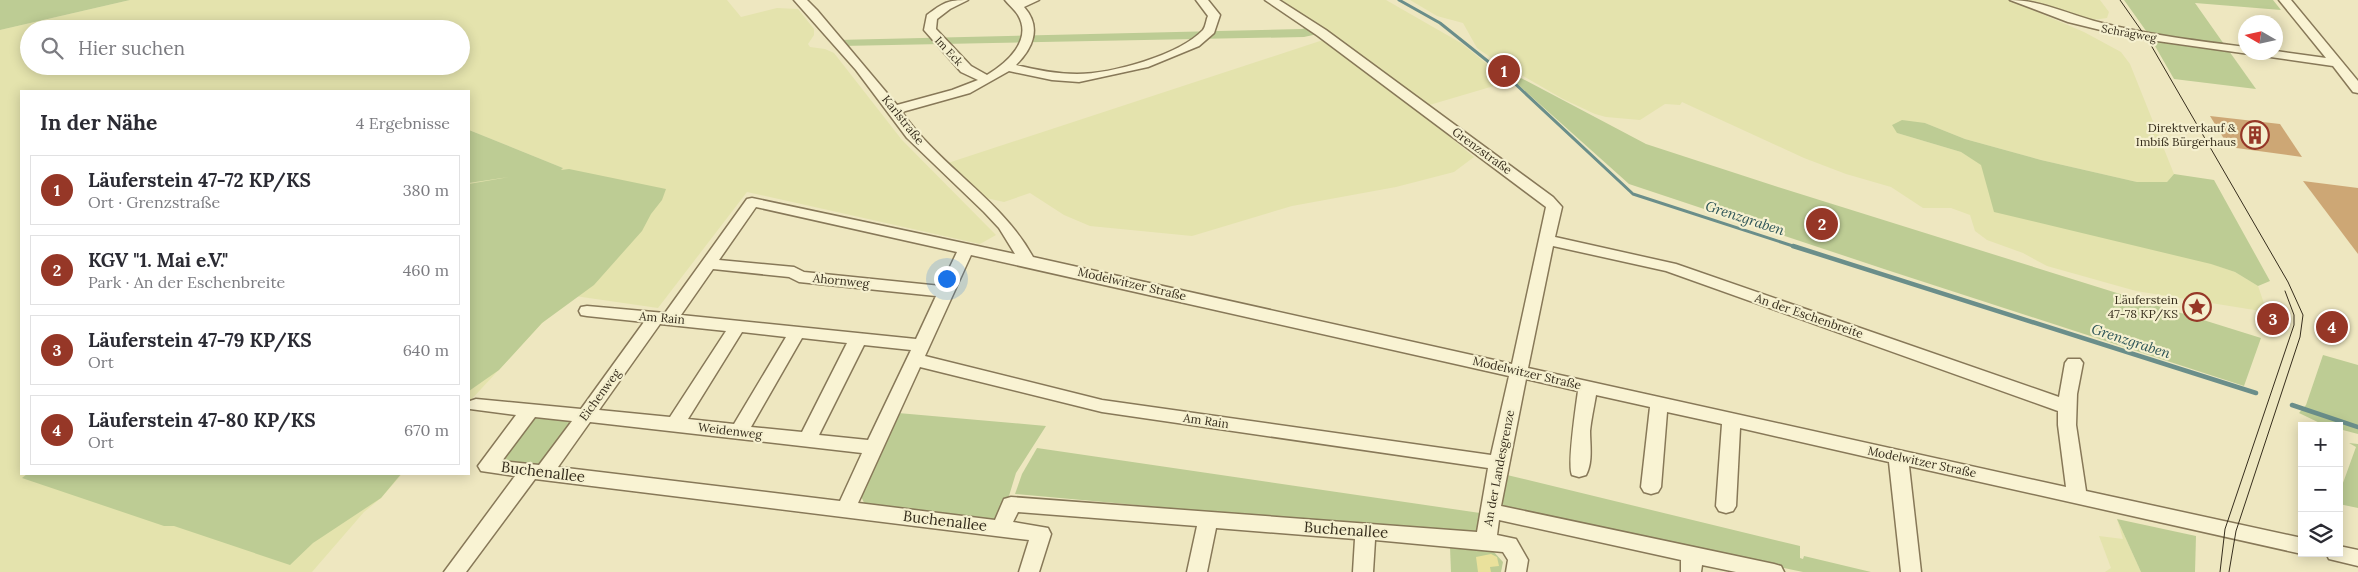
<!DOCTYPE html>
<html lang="de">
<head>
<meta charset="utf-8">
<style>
  :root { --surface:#fff; --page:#f7f7f7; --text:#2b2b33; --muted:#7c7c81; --line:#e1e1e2; --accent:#963727 }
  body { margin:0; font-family:Lora,serif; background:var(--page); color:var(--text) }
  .controls { position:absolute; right:15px; bottom:15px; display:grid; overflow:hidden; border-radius:0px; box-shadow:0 2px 12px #0003 }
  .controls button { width:45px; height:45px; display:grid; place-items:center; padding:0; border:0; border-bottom:1px solid var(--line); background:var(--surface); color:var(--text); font:25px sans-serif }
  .compass { position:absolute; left:2238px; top:15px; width:45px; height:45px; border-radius:50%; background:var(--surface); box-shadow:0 2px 12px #0003; rotate:279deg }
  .you { position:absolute; left:946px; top:278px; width:18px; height:18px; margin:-12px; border:4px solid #fff; border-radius:50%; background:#1a73e8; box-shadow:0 0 0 8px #1a73e833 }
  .badge { display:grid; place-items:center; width:32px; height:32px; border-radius:50%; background:var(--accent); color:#fff; font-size:16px; font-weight:700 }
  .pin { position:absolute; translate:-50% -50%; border:2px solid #fff; box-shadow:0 1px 5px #0006 }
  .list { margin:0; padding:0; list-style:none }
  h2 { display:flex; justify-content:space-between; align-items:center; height:65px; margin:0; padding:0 20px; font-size:21px }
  h2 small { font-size:16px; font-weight:400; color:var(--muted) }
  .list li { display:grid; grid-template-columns:32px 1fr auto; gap:15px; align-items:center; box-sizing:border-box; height:70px; margin:0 10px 10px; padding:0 10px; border:1px solid var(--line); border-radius:0px }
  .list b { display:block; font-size:19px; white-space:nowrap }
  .list p { margin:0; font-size:16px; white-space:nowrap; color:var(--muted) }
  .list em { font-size:16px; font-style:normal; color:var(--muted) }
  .icon { flex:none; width:28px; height:28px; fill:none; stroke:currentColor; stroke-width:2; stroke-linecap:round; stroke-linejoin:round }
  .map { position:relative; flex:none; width:2358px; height:572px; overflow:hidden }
  .search { position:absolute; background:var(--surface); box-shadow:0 2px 12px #0003; left:20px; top:20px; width:450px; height:55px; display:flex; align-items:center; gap:12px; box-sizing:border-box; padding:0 18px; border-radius:28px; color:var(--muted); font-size:19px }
  .panel { position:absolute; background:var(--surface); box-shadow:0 2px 12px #0003; left:20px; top:90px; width:450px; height:385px; border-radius:0px }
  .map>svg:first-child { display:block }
  .farmland { fill:#e4e3ad; fill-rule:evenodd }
  .green { fill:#bdcc94 }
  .sand { fill:#eae19c }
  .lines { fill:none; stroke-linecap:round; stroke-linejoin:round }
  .stream-far1 { stroke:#6a8e8a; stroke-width:3 }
  .stream { stroke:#6a8e8a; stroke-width:4.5 }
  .building { fill:#cda775 }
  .minor-casing { stroke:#877858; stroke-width:3 }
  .minor { fill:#f9f3d3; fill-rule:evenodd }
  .tram { stroke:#362d1c; stroke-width:1 }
  .labels { text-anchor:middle; stroke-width:4.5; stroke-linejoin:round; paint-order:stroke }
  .far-street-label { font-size:11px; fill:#362d1c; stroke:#f5f0cf }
  .street-label { font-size:12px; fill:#362d1c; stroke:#f5f0cf }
  .poi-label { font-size:12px; fill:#362d1c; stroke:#f5f0cf; text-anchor:end }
  .water-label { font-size:14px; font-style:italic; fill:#2b5356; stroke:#f5f0cf }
  .near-street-label { font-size:15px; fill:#362d1c; stroke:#f5f0cf }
</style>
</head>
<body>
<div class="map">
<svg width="2358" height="572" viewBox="0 0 2358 572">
  <rect width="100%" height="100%" fill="#eee7c0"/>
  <g class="farmland">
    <path d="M130,0H727L741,17L777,8L798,9L814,29V35L808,44L810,47L825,49L834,53L902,140L996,235L980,244L747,192L658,308L568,295L469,402V183L563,168L469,130V91H21V474H402L381,498L364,512L312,572H0V30ZM29,29H461V66H29Z"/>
    <path d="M1280,0H1386L1461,43L1503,77L1504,83L1426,106L1322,30L1323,26L1314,24Z"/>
    <path d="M1410,0H2009L2084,32L2121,52L2130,64L2174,174L2167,182H2137L2041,160L1965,139L1925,123L1897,133L1961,152L1982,165L1988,185L2235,272L2258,286L2267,312L2136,291L2047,266L2023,253L1987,240L1975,231L1970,215L1951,208H1923L1891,187L1846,174L1804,158L1682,102L1680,105L1665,104L1640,120L1606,117L1595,114L1563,99L1490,57L1477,48L1463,23L1437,16Z"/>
    <path d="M2019,0H2100L2109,12L2107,18L2086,21L2047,11Z"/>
    <path d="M1323,40L1414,107L1474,157L1454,172L1396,187L1292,206L1192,236L1090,226L1064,215L1030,193L1004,202L986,198L948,163Z"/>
    <path d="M2117,519L2141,572H2105L2111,568L2099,536L2123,539Z"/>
  </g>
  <g class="green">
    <path d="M0,0H130L0,30Z"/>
    <path d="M2124,0H2273L2281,10L2195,3L2226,47L2149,35Z"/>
    <path d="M1312,26L1322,33L1304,37L841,46L837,40L1302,29Z"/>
    <path d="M2151,39L2229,51L2256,89L2174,79Z"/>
    <path d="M1521,78L1646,144L1778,187L2261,338L2244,386L1887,270L1629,184L1514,81Z"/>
    <path d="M1902,120L1925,123L1965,139L2041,160L2137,182H2167L2174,174L2214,180L2270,281L2258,286L2235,272L2211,264L1994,212L1981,165L1961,152L1897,133L1892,125Z"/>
    <path d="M469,130L563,168L561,170L569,169L666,189L662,200L651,214L642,231L594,285L542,323L499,370L469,391V184L509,177L469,183Z"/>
    <path d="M2323,355L2358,365V434L2339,429V426H2326L2299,413L2306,405Z"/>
    <path d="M898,413L1046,426L1016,473L1001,522L865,505L860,494Z"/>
    <path d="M538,415L570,419L574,424L547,460L535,467L500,463L529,419Z"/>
    <path d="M2349,443L2358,444V508L2339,504V494L2356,447Z"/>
    <path d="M1037,448L1480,513L1476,533L1468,535L1015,494L1022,474Z"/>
    <path d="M27,474H401L381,498L313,543L290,565L174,526H164L22,478Z"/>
    <path d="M1507,475L1800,546V558L1803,559L1804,556L1871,572H1803L1509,510L1501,506Z"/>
    <path d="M2117,519L2196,536L2195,572H2141Z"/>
    <path d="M1450,547L1493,551L1503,562L1501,572H1451Z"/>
  </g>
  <path class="sand" d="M1491,554L1497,557L1499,566L1490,567L1491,572H1478L1476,557Z"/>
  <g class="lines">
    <path class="stream-far1" d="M1399,0L1440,23L1510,79L1633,194L1796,247"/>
    <g class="stream">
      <path d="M1793,246L2256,393"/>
      <path d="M2292,405L2358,427"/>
    </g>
  </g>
  <g class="building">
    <path d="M2210,116L2280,124L2302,157L2229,147Z"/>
    <path d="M2303,181L2358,188V254Z"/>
  </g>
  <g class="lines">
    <defs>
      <g id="minor">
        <path d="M794,0H807L817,10L897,105L952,90L978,80L961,72L924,30L927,15C943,3 947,0 968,0L950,9L937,19L936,29L971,66L987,75C1007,63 1033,40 1018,15C1015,10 1009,5 1005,0H1039L1024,7C1042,27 1033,48 1016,65C1036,70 1057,74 1077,74C1111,74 1180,55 1203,30C1206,26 1206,20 1208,16L1196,0H1208L1220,15L1214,33L1199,46L1148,67L1079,82L1052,80L1009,71L970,93L902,112C940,167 1001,199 1033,257L1512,364L1546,207L1318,36L1265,0H1279L1326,30L1553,197L1562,207L1555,237L1676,264L2059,397L2065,363L2068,359H2080L2083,363L2077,394L2076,425L2086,491L2302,538V553H2304L2302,554L1909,466L1921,572H1901L1889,462L1740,428L1736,506L1733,511L1726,513L1719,511L1716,506L1722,424L1667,412L1661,487L1658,492L1651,494L1644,492L1641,487L1650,407L1596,395C1594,407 1591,420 1590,431C1590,445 1593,462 1586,475L1579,477L1572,475C1567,466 1576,406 1578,391L1526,379L1501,506L1774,564L1781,566L1784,572H1736L1702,565L1701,572H1681V560L1499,520L1497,535L1516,539L1528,560L1526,572H1506L1508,560L1503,552L1375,540L1373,572H1353L1355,539L1216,528L1207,572H1187L1197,526L1018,512L1013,522L1048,528L1051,534L1039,572H1019L1029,540L535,479L466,572H444L515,476L481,471L478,466L516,415L470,409V401L476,399L581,409L644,322L587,316L581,315L579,311L581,307L587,306L665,313L747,199L752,198L1015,254L999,228L984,212L907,138L856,70ZM756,207L957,252L941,286L804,272L794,267L719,260ZM1553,246L1666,271L2058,411V425L2066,487L1528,368ZM971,255L1509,376L1491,455L1102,400L925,356ZM713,269L789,277L799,282L936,296L916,339L681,315ZM660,324L726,331L670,417L599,410ZM742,332L786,337L734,424L688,419ZM802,338L847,343L802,432L751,427ZM864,345L911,350L868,440L819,435ZM920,367L1102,412L1488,468L1477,532L1011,497L1004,499L995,520L858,503ZM535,417L572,421L539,465L502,461ZM590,422L862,453L840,501L558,467Z"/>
        <path d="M2010,0C2041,0 2072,16 2102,23C2149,35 2198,41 2246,47V52L2276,51L2326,58L2279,0H2291L2358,81V93L2353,92L2333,66L2129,37L2068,22Z"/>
        <path d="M2339,546L2358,550V566L2329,559L2326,553H2339Z"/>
      </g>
    </defs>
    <use href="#minor" class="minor-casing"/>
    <use href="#minor" class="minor"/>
    <g class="tram">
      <path d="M2120,0L2148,40L2288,282L2303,315L2300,337L2236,531L2229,572"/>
      <path d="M2220,572L2225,529L2294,325V315L2285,291"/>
    </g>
  </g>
  <defs>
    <symbol id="building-ring" viewBox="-11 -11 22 22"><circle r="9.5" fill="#f5f0cf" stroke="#963727" stroke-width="1.5"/><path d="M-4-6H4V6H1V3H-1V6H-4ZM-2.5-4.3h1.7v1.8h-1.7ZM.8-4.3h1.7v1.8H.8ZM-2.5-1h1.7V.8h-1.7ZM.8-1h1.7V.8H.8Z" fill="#963727"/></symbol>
    <symbol id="sight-ring" viewBox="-11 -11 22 22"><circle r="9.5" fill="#f5f0cf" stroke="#963727" stroke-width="1.5"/><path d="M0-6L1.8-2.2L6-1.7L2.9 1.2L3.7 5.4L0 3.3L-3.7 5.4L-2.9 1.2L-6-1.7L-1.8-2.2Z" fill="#963727"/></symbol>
  </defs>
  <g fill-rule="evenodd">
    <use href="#building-ring" x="2239" y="119" width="32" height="32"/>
    <use href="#sight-ring" x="2181" y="291" width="32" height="32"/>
  </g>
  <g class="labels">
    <g class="far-street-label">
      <text transform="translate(2129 33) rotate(10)" y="4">Schrägweg</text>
      <text transform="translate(949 51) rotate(47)" y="4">Im Eck</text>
    </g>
    <g class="street-label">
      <text transform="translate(903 120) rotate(51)" y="4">Karlstraße</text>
      <text transform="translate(1482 151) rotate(36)" y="4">Grenzstraße</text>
      <text transform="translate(841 281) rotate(6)" y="4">Ahornweg</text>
      <text transform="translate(1132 284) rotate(13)" y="4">Modelwitzer Straße</text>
      <text transform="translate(1809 316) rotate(19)" y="4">An der Eschenbreite</text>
      <text transform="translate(662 318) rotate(5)" y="4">Am Rain</text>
      <text transform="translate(1527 373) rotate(13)" y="4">Modelwitzer Straße</text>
      <text transform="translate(600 395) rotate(-54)" y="4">Eichenweg</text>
      <text transform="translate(1206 421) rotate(8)" y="4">Am Rain</text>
      <text transform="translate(730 431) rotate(7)" y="4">Weidenweg</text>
      <text transform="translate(1922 462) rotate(12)" y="4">Modelwitzer Straße</text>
      <text transform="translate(1499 468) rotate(-79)" y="4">An der Landesgrenze</text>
    </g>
    <g class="poi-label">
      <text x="2236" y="132">Direktverkauf &amp;<tspan x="2236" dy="14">Imbiß Bürgerhaus</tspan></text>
      <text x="2178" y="304">Läuferstein<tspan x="2178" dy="14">47-78 KP/KS</tspan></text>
    </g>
    <g class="water-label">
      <text transform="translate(1745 218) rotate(18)" y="5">Grenzgraben</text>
      <text transform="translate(2131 341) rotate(18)" y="5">Grenzgraben</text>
    </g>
    <g class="near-street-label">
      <text transform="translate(543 472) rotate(7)" y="5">Buchenallee</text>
      <text transform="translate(945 521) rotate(7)" y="5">Buchenallee</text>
      <text transform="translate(1346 530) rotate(4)" y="5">Buchenallee</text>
    </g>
  </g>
</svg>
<div class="controls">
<button>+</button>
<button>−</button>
<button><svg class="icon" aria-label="layers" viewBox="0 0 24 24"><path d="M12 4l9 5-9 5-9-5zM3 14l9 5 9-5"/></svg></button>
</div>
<svg class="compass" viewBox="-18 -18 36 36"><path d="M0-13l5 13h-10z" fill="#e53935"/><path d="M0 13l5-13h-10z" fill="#7c7c81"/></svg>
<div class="you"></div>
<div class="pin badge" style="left:1504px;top:71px">1</div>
<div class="pin badge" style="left:1822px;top:224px">2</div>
<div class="pin badge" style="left:2273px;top:319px">3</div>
<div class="pin badge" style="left:2332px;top:327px">4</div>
<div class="search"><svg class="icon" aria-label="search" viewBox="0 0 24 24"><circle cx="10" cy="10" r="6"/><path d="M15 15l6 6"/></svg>Hier suchen</div>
<section class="panel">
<h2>In der Nähe<small>4 Ergebnisse</small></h2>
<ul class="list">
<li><span class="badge">1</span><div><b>Läuferstein 47-72 KP/KS</b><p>Ort · Grenzstraße</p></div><em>380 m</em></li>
<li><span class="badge">2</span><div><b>KGV &quot;1. Mai e.V.&quot;</b><p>Park · An der Eschenbreite</p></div><em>460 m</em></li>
<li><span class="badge">3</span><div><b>Läuferstein 47-79 KP/KS</b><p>Ort</p></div><em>640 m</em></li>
<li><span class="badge">4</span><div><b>Läuferstein 47-80 KP/KS</b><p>Ort</p></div><em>670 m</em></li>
</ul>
</section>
</div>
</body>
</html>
